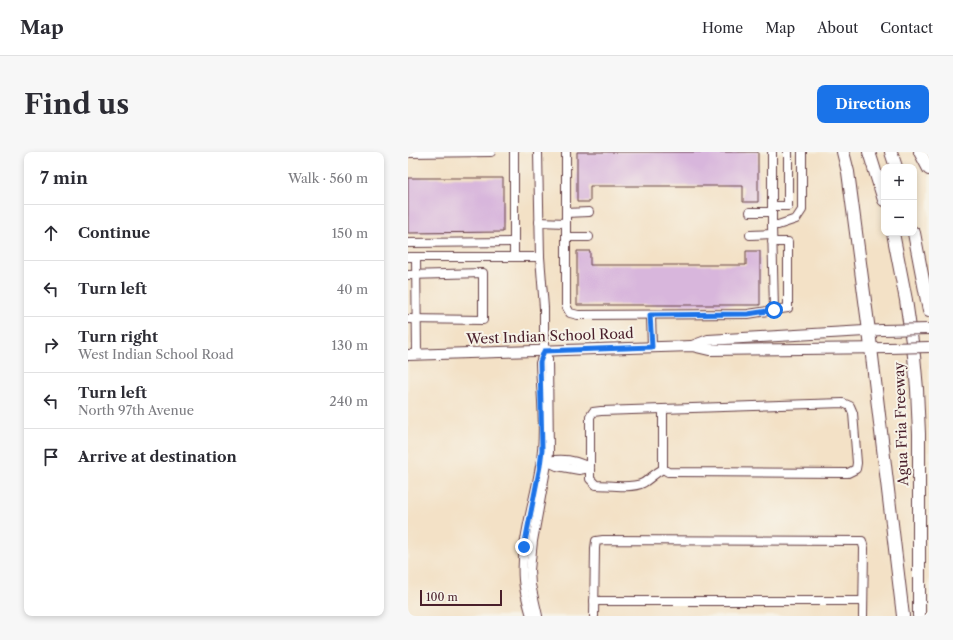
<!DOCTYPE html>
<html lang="en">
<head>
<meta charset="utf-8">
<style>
  :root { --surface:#fff; --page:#f7f7f7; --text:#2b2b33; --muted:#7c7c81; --line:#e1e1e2; --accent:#1a73e8 }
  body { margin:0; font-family:"Libre Caslon Text",serif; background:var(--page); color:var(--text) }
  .controls { position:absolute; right:12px; top:12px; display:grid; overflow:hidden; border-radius:8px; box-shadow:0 2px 6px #0003 }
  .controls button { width:36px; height:36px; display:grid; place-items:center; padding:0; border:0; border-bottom:1px solid var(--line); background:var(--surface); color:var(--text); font:20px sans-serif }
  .scale { position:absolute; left:12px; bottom:10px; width:82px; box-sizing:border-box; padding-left:4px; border:2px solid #4a1f2b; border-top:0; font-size:11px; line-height:14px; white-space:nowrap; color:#4a1f2b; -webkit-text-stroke:3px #f7f3e8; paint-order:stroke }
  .stop { position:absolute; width:12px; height:12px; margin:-9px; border:3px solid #1a73e8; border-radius:50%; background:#fff }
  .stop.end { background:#1a73e8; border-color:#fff; box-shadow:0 1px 4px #0008 }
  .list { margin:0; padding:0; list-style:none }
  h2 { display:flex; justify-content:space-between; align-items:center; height:52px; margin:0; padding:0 16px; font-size:17px }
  h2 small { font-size:13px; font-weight:400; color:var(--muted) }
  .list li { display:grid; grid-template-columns:26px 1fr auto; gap:12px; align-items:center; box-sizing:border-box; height:56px; padding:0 16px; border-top:1px solid var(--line) }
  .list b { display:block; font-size:15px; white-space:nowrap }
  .list p { margin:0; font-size:13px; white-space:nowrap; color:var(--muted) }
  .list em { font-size:13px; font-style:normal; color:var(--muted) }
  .icon { flex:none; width:22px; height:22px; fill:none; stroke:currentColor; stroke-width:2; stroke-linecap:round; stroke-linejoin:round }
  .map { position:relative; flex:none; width:521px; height:464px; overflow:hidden; border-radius:8px }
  header { display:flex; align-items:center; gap:24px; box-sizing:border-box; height:56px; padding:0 20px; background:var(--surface); border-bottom:1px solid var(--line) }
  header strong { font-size:19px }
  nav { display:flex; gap:22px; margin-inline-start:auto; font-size:14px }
  .intro { display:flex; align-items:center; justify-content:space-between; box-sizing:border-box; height:96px; padding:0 24px }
  h1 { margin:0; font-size:28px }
  .button { padding:10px 18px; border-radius:8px; background:var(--accent); color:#fff; font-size:14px; font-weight:700 }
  main { display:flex; gap:24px; padding:0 24px }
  aside { flex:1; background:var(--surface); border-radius:8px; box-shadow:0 2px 6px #0003 }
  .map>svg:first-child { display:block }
  .building { fill:#d8b6dc }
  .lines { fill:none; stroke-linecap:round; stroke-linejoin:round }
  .minor-casing { stroke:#633c42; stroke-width:10 }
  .major-casing { stroke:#633c42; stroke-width:12 }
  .highway-casing { stroke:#633c42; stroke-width:14 }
  .minor { stroke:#fff; stroke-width:8 }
  .major { stroke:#fff; stroke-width:10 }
  .highway { stroke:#fff; stroke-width:12 }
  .major-bridge-casing { stroke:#633c42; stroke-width:12; stroke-linecap:butt }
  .major-bridge { stroke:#fff; stroke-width:10 }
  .route { stroke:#1a73e8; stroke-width:5 }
  .labels { text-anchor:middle; stroke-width:4; stroke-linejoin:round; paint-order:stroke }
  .street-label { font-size:14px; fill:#4a1f2b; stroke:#f7f3e8 }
</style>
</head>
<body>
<header>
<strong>Map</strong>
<nav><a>Home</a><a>Map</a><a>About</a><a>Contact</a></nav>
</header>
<div class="intro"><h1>Find us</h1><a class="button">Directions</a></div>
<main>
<aside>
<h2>7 min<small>Walk · 560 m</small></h2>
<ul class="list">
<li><svg class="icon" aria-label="ahead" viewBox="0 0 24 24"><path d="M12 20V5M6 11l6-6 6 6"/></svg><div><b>Continue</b></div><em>150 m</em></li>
<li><svg class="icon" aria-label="left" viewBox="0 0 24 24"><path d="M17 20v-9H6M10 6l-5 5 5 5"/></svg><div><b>Turn left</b></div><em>40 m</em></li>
<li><svg class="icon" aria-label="right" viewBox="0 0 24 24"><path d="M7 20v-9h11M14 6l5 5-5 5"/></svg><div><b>Turn right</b><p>West Indian School Road</p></div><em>130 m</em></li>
<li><svg class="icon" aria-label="left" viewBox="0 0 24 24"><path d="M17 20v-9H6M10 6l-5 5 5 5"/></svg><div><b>Turn left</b><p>North 97th Avenue</p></div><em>240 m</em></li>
<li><svg class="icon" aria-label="arrive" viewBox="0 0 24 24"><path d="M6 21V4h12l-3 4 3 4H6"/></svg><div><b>Arrive at destination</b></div></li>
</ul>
</aside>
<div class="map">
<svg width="521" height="464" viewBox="0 0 521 464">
  <rect width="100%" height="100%" fill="#f7f3e8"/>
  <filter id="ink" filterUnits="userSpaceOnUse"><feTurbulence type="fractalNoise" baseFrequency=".025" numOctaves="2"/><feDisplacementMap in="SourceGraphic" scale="8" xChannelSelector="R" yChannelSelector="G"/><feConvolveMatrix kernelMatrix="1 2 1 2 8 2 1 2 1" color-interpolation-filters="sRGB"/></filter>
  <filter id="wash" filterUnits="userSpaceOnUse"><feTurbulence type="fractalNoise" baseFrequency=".012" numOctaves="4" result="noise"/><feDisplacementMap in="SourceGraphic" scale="16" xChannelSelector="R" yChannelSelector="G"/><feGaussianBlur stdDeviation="0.9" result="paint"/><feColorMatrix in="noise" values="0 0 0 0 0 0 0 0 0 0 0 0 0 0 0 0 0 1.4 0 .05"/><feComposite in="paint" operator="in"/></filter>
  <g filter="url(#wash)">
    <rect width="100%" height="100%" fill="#f3e1c6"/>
    <g id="blocks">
      <g class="building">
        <path d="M169,0H350V50H335V34H182V50H169Z"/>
        <path d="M0,26H95V80L0,81Z"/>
        <path d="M169,99H182V113H338V99H352V153H169Z"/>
      </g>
    </g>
  </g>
  <g filter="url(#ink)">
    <use href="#blocks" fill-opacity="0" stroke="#633c42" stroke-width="1"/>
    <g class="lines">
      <defs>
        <g id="minor">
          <path d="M158,0V154L162,161L170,163L340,162L366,158"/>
          <path d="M364,0V73H370L388,67L394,58V0"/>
          <path d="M0,1L83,0"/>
          <path d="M364,54H380V0"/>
          <path d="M342,60H364"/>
          <path d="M158,61L181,60"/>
          <path d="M131,70L158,71"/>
          <path d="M364,73L366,158L380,156V90H364"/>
          <path d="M342,83L364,82"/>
          <path d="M158,85H181"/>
          <path d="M0,91L106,90"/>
          <path d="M0,105H8L9,202"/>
          <path d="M8,105H132"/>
          <path d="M106,105V0"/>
          <path d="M0,123L75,121V168L0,167"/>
          <path d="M243,163L244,195"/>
          <path d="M435,251L442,254L445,261L449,311L448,317L440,321L260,320L255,317C247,321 242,327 235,331C223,337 201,333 188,333L182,327V265L185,260L193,259Z"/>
          <path d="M255,257V317"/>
          <path d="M136,308L149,314L171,318L182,316"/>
          <path d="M140,309C155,306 169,308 182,316"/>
          <path d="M186,449H455"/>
          <path d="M123,464C120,453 116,440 115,428C112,390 126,352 132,314C138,280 133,244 132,211L136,199V156L132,105L130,0"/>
          <path d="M130,464L123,433L122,418L125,389L141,301L140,207L136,199"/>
          <path d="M186,464L187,396L188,389L195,388L454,389L456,396L455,464"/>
        </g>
        <g id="major">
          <path d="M284,194L300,188L474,178"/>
          <path d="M0,203L284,194L301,198L481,196"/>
        </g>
        <g id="highway">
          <path d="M435,0L440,20L461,179L495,464"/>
          <path d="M461,0L476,48"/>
          <path d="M483,0L488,15"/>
          <path d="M512,0L521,17"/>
          <path d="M485,81L498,148L506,204L509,237L511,282V464"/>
          <path d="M506,81L521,159"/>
        </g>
      </defs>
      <use href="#minor" class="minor-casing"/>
      <use href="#major" class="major-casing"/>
      <use href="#highway" class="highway-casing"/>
      <use href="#minor" class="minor"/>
      <use href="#major" class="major"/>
      <use href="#highway" class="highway"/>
      <defs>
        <g id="major-bridge">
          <path d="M474,178L521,177"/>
          <path d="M481,196L521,195"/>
        </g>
      </defs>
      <use href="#major-bridge" class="major-bridge-casing"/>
      <use href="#major-bridge" class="major-bridge"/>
    </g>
  </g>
  <g class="lines" filter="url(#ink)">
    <path class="route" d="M116,395L132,314L134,298L132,210L136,199L244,195L242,163L340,162L366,158"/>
  </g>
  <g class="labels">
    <g class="street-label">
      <text transform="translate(142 184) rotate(-2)" y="5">West Indian School Road</text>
      <text transform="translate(493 272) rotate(-92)" y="5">Agua Fria Freeway</text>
    </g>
  </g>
</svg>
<div class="controls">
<button>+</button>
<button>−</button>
</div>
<div class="scale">100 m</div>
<div class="stop" style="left:366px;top:158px"></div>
<div class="stop end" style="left:116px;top:395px"></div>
</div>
</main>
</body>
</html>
